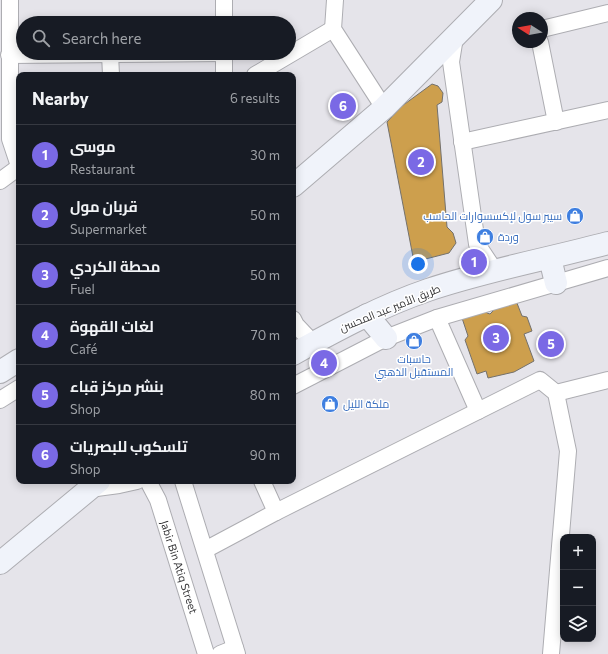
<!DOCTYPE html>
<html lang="en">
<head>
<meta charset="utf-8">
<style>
  :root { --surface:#171b24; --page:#20242c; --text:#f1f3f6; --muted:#9ea1a6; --line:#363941; --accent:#7a69e5 }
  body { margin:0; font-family:Commissioner,Cairo,sans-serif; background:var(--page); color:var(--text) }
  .controls { position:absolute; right:12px; bottom:12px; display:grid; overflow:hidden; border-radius:8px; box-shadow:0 2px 10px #0003 }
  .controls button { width:36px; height:36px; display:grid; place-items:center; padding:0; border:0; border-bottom:1px solid var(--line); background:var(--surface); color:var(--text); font:20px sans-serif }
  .compass { position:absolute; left:512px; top:12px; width:36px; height:36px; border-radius:50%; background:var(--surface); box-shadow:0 2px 10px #0003; rotate:281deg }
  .you { position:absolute; left:418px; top:264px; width:14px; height:14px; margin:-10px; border:3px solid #fff; border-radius:50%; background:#1a73e8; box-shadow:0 0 0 6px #1a73e833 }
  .badge { display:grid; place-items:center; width:26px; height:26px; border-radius:50%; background:var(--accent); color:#fff; font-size:13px; font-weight:700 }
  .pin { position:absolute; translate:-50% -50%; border:2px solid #fff; box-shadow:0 1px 4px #0006 }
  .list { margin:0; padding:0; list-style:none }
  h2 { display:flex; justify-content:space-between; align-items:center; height:52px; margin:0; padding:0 16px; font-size:17px }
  h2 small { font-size:13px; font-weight:400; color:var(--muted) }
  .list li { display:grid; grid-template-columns:26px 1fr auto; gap:12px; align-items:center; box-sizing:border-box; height:60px; padding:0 16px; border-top:1px solid var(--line) }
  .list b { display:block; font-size:15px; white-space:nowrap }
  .list p { margin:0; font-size:13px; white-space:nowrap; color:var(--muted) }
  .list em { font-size:13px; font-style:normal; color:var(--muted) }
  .icon { flex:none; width:22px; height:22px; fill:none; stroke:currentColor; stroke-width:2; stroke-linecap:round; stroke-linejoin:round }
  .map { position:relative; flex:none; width:608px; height:654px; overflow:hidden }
  .search { position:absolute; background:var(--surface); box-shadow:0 2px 10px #0003; left:16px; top:16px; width:280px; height:44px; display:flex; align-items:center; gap:10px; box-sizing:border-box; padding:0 14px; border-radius:22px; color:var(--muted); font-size:15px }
  .panel { position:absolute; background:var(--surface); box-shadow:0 2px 10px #0003; left:16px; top:72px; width:280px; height:412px; border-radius:8px }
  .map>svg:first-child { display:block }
  .building { fill:#cd9f4d; stroke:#74716c }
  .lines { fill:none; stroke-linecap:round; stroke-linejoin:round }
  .minor-casing { stroke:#adadb2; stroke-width:18 }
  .secondary-casing { stroke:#adadb2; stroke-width:24 }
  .minor { stroke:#fff; stroke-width:16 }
  .secondary { stroke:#f0f3fa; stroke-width:22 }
  .labels { text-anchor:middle; stroke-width:3; stroke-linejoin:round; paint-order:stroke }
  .shop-label { font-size:11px; fill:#366cbe; stroke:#fff; text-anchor:start }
  .street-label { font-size:11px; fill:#353537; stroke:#fff }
</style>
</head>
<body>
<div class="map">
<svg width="608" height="654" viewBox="0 0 608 654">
  <rect width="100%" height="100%" fill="#e5e4ea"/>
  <g class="building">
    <path d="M432,84L438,86L443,93L442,102L437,105L447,227L453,233L456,243L449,253L414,262L387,122L402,106Z"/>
    <path d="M515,298L522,316L527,317L532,331L524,334L534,361L514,372L488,378L486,371L477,374L465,340L468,336L462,318L484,310L487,313L490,314L493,311L494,306Z"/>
  </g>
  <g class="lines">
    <defs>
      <g id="minor">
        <path d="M10,0V139L19,166"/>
        <path d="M335,0L333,29L384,108"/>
        <path d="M224,23V0"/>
        <path d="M542,29L608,13"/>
        <path d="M455,37L451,62L477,244L495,271"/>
        <path d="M540,42L556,122"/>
        <path d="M110,54L111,75"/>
        <path d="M9,55L224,53"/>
        <path d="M224,75V53"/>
        <path d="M255,75L333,29"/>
        <path d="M462,142L608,110"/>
        <path d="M0,181L19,167"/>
        <path d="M437,318L478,411"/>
        <path d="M293,319L296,325L313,343"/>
        <path d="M293,386L386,338L437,318L608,268"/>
        <path d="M556,393L608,380"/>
        <path d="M0,400L19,388"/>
        <path d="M148,481L158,500L206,654"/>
        <path d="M183,481L237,654"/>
        <path d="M89,489L119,485L137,481"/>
        <path d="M276,512L540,380L556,393L568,451L551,654"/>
        <path d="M205,550L276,512L262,481"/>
        <path d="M220,654L235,648"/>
      </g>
      <g id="secondary">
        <path d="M293,186L384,108L491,0"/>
        <path d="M550,258L556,283"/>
        <path d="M367,315L386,338"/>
        <path d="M293,354C337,330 381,306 428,290C487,270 548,259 608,243"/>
        <path d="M0,372L19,360"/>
        <path d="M0,563L99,481"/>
      </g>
    </defs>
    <use href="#minor" class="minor-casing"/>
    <use href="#secondary" class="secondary-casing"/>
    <use href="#minor" class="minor"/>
    <use href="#secondary" class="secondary"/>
  </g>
  <defs>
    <symbol id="shop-disc" viewBox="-11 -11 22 22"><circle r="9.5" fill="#3f7fe0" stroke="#fff"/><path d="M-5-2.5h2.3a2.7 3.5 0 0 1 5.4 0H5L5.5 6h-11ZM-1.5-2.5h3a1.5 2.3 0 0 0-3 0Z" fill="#fff"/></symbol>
  </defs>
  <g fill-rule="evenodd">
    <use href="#shop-disc" x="565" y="206" width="20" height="20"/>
    <use href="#shop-disc" x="475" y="227" width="20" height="20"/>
    <use href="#shop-disc" x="404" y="331" width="20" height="20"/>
    <use href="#shop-disc" x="320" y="394" width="20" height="20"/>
  </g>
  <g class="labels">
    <g class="shop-label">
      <text x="562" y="220" text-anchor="end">سيبر سول لإكسسوارات الحاسب</text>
      <text x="498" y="241">وردة</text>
      <text x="414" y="363" text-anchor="middle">حاسبات<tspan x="414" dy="13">المستقبل الذهبي</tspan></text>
      <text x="343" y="408">ملكة الليل</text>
    </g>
    <g class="street-label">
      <text transform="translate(390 308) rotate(-22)" y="4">طريق الأمير عبد المحسن</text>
      <text transform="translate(179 567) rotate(72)" y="4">Jabir Bin Atiq Street</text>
    </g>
  </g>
</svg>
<div class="controls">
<button>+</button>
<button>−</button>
<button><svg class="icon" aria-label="layers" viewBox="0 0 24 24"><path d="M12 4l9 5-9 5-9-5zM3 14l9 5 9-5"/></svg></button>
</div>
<svg class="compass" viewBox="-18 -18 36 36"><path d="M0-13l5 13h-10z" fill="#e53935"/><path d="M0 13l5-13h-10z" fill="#9ea1a6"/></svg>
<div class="you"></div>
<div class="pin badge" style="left:474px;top:262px">1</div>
<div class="pin badge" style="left:421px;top:162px">2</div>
<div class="pin badge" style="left:496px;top:338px">3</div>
<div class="pin badge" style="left:324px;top:363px">4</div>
<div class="pin badge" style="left:551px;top:344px">5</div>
<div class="pin badge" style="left:343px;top:106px">6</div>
<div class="search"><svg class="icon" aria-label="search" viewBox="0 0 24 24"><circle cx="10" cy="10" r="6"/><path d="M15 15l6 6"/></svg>Search here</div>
<section class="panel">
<h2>Nearby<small>6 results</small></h2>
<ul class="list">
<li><span class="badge">1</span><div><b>موسى</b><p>Restaurant</p></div><em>30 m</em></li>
<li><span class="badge">2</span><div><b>قربان مول</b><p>Supermarket</p></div><em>50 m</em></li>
<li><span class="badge">3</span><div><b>محطة الكردي</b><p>Fuel</p></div><em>50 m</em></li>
<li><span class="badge">4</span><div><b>لغات القهوة</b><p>Café</p></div><em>70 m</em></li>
<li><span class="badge">5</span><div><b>بنشر مركز قباء</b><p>Shop</p></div><em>80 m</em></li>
<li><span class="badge">6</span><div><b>تلسكوب للبصريات</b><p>Shop</p></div><em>90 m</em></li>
</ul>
</section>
</div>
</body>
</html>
